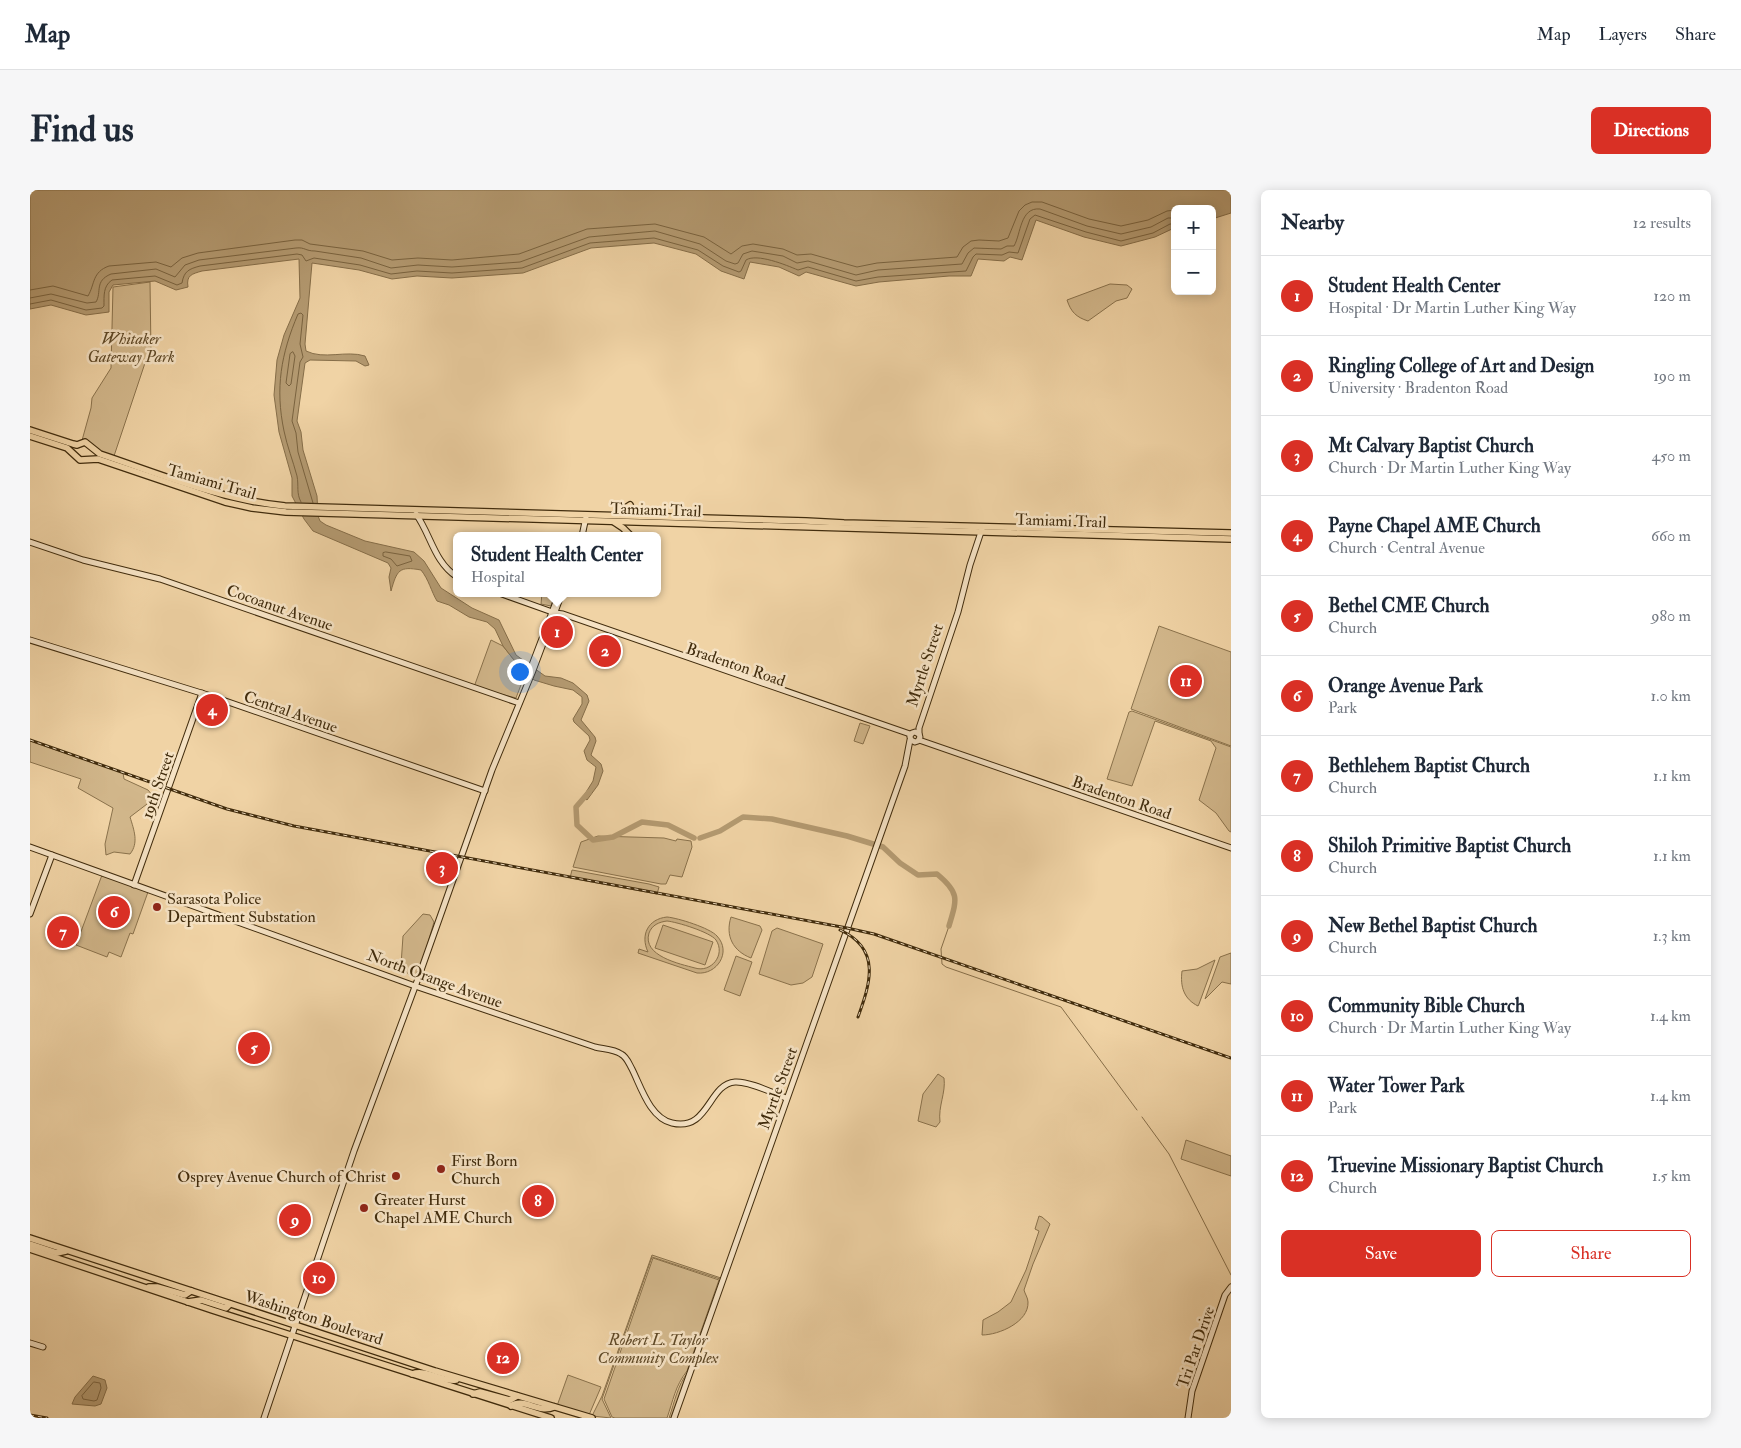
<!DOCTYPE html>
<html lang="en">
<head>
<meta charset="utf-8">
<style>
  :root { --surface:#fff; --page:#f6f6f7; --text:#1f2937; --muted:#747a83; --line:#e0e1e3; --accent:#d93025 }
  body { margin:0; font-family:"IM FELL Double Pica",serif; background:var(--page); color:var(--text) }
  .controls { position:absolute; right:15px; top:15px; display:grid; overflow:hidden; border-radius:8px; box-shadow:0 2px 12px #0003 }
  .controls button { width:45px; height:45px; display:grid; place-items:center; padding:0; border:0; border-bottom:1px solid var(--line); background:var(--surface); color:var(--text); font:25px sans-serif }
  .you { position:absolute; left:489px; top:481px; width:18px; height:18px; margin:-12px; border:4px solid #fff; border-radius:50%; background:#1a73e8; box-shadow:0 0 0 8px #1a73e833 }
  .badge { display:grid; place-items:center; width:32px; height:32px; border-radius:50%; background:var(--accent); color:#fff; font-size:16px; font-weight:700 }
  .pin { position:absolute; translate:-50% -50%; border:2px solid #fff; box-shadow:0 1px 5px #0006 }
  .popup { position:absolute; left:423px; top:342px; width:208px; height:65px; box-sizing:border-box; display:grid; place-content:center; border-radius:8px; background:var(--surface); filter:drop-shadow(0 1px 4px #0005); font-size:16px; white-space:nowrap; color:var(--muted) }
  .popup b { font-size:19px; color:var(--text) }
  .popup::after { content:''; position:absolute; left:50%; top:100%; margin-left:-10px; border:10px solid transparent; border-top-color:var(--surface) }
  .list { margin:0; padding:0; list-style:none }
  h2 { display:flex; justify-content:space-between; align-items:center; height:65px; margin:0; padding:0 20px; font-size:21px }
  h2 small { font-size:16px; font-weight:400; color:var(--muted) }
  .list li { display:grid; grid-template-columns:32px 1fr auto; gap:15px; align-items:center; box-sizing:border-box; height:80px; padding:0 20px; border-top:1px solid var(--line) }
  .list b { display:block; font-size:19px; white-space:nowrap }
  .list p { margin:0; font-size:16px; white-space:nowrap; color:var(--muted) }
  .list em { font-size:16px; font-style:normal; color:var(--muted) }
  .actions { display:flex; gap:10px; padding:15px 20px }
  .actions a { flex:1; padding:11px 0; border:1px solid var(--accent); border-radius:8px; text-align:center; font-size:18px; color:var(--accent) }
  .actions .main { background:var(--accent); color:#fff }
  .map { position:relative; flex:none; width:1201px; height:1228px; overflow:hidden; border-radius:8px }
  header { display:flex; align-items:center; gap:30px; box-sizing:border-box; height:70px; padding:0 25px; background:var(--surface); border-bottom:1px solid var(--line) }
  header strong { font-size:24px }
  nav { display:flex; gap:28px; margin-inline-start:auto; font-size:18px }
  .intro { display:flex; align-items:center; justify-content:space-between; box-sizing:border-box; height:120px; padding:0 30px }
  h1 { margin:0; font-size:35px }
  .button { padding:12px 22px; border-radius:8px; background:var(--accent); color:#fff; font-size:18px; font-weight:700 }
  main { display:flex; gap:30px; padding:0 30px }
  aside { flex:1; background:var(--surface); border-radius:8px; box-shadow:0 2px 12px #0003 }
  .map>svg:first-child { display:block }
  .green { fill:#d2b78b; stroke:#8a724c; fill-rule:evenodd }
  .water { fill:#b49a71; stroke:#866e49 }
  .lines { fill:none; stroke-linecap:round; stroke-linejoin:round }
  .shore { stroke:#7a633f; stroke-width:1 }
  .stream { stroke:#866e49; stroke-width:1 }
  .river { stroke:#b49a71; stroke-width:5.5 }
  .secondary-casing { stroke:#412c0d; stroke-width:7 }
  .primary-casing { stroke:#412c0d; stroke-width:8 }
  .secondary { stroke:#f5e2c4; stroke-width:5 }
  .primary { stroke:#f0d3a5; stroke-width:5.5 }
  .rail-casing { stroke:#412c0d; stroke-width:3 }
  .rail { stroke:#f5e2c4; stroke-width:1; stroke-dasharray:4; stroke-linecap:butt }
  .poi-dot { fill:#8f2418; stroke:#f5e2c4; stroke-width:2 }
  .labels { text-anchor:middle; stroke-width:5; stroke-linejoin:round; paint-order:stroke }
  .park-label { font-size:16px; font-style:italic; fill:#5e4826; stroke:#f5e2c4 }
  .street-label { font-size:16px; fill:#412c0d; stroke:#f5e2c4 }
  .poi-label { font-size:16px; fill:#412c0d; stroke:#f5e2c4; text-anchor:start }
</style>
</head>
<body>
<header>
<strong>Map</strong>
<nav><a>Map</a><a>Layers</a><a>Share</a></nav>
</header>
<div class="intro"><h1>Find us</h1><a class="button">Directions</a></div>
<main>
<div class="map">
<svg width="1201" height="1228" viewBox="0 0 1201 1228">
  <rect width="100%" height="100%" fill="#f0d3a5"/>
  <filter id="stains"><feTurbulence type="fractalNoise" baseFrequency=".004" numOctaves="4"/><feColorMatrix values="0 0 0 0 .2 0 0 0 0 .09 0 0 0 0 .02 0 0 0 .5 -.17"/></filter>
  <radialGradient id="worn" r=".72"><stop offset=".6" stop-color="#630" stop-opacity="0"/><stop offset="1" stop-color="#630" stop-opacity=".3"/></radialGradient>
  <g class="green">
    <path d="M120,92L121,163L116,170L84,266L51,254L61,218L62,208L81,178L83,97Z"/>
    <path d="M1080,94L1097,95L1102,99L1097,108L1086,111L1058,131C1046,127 1041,122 1037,110Z"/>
    <path d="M512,403H525L521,416L511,414Z"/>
    <path d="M1129,436L1201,462V556L1101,519Z"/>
    <path d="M461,450L473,456L484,470L497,479L486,508L444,497Z"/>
    <path d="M1102,521L1201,557V642L1199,641L1186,623L1169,610L1186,558L1181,551L1125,531L1102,596L1077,589L1099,522Z"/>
    <path d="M830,533L840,536L833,554L824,551Z"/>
    <path d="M0,551L93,583L94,589L118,600L123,606L121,611L100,627C104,640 109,653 100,664L84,662L76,665L75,654L83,618L48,598L51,589L0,572Z"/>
    <path d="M568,646L634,648L646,651L647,649L661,651L662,657L652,687L640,685L636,694H631L543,677L551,652Z"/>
    <path d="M542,680L619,694L629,697L627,704L540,688Z"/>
    <path d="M72,685L118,702L103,744L100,743L91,767L79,762L77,767L46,755Z"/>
    <path d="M393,724L400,725L404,732L394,766L386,785H379L371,775L373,746Z"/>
    <path d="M637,727C648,728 680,738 687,746C702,762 687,785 667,783L608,763L609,759L618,762C610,745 618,729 637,727ZM637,731C647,732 680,742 686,750C696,765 681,783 665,778C650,774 612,766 619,743C622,735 629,732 637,731Z"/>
    <path d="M701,727L730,736L732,740L721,768C703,761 695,746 701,727Z"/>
    <path d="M633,735L683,752L675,775L625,758Z"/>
    <path d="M747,738L793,754L782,787L773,793L761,795L729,784L742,741Z"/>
    <path d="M1201,763V794L1192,792L1175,809L1190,767Z"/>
    <path d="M706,766L722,772L710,806L694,800Z"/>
    <path d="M1185,770L1169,814L1168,816C1154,809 1150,797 1152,781L1167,779Z"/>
    <path d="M908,884L914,888C916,903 908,916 910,932L906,937L888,931L893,904Z"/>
    <path d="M1156,950L1201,966V986L1151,969Z"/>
    <path d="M1009,1026L1012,1027L1020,1034L1003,1074L994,1100C995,1104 998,1108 998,1112C999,1132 969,1145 952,1145L953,1130L968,1122L981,1112L996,1080L1009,1041L1005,1039Z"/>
    <path d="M622,1065L691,1088L690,1089L622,1067L572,1209L581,1228L562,1226L572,1206Z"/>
    <path d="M623,1068L689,1090L657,1181C645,1196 643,1211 637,1228H585L582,1227L574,1209Z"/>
    <path d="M658,1182L642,1228H639C645,1211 647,1196 658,1182Z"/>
    <path d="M538,1185L571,1197L559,1225L527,1216Z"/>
  </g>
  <g class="water">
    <path d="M0,0H1201V23L1182,29V19H1145V39H1142L1125,47L1091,56L1054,47L1006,30L992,70L980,67L974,71L948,69L941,86H919L849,92L826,96L776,82L769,86L749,77L720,72L714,89L691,81L666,64L624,53L561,58L493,83L422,88L387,86L362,89L329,80L282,73L275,154L276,161C294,170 316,160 335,166L339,175L335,176L326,171L280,170L275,173L267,231L271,242L273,260L287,306L288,326L290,331L296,335L335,351L384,362L394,371L411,398L442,418L469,430L486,465L515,486L531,488L543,493L557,505L559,511L551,530L565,547L566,551L561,565L571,574L573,581L568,595L557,610L553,607L563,591L566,577L557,570L554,561L560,550L559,546L544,532L543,529L552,514V507L543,500L524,496L504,490L484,470L473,456L465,439L457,432L439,427L419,415L407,411C401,401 399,390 391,380C369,376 367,380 361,401L359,387L361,378L358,373L283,341L274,329L262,306V288L249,242L244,205L247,170L254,145L270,108L269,69L172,81C162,84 156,85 158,97L146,100L125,91L83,95L79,102V122L56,125L21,115L0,119Z"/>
    <path d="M63,1186L75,1190L77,1198L71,1214L65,1216L42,1214L45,1207Z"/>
  </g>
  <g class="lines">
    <g class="shore">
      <path d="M0,100L23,96L58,106C65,94 62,82 79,76L126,72L141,77L152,68L168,63L265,50H272L280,54L333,61L362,70L388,68L422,70L489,64L557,39L625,34L674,47L701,64L712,56L723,54L753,59L767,65L781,64L827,77L847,73L927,67L933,57L941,51L949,50L969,51L978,48L989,21L995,15L1002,12H1012L1059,29L1091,36L1118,30L1137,21L1145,20"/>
      <path d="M0,108L21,104L57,113L66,112C72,102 64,91 81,84L126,79L145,87L155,75L169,70L266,58C275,57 275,61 285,61L331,68L361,78L388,75L422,77L490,72L559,47L625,41L670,54L696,71L705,74L708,73L713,64L722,61L753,66L767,73L778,71L826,85L848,80L932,74L938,63L944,58L971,59L977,56H984C991,44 990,17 1010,19L1057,36L1091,44L1121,37L1138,28H1145"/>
      <path d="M0,114L21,110L56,120L72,118L74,116C74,106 73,96 82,90L125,86L147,95L152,93C154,81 159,79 170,76L267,64L272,65L276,71L284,68L330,75L361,84L387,81L422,83L492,78L560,53L624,48L668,60L693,76L709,82L711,81L716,70C727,63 756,75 768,80L778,77L826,91L848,87L936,81L943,67L946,64L972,65L979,62L988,63L1000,29L1005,25L1056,42L1091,51L1123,43L1140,34H1145"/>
      <path d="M263,162L265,166L261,194L259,196L256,193L260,164Z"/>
      <path d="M271,312C266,303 269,296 267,286C263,271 257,256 254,241C245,198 251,164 268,124L271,123L273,125L270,154L273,167L270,172L262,231L266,243L268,262L283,313"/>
      <path d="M356,362L380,366L382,371L367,376L361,369L353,366V363Z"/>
      <path d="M64,1192L70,1193L71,1198L67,1210L64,1211L53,1209L52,1206Z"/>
    </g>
    <g class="stream">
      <path d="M919,736L911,759L912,774L916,777L1031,817L1107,920"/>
      <path d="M1112,927L1139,964L1201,1085"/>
    </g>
    <g class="river">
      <path d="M559,602L546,617L547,635L563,650L583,647L612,632L638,635L664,648"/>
      <path d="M670,648L690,641L713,627L742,629L817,646L853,657L870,673L888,685L907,684C930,703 927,709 919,736"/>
    </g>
    <defs>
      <g id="secondary">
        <path d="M386,324C401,345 404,372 427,387"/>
        <path d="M552,346L556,327"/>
        <path d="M0,352L53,370L130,389L489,513"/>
        <path d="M469,403L525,423L533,424L880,544"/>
        <path d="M0,450L181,506L455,601"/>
        <path d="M497,488L526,412"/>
        <path d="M889,544V538L928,422L940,375L952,339"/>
        <path d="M880,547L881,550L885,552L888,551L890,547L889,544L885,542L882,543L880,546"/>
        <path d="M889,550L1201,658"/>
        <path d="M0,657L385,796L565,857C573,859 584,859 591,864C597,867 599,874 602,879C611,897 620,928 642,933C679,942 678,894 705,892C719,891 743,903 756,908"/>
        <path d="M104,695L172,503"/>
        <path d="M0,724L22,665"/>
        <path d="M0,1153L13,1157"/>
        <path d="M234,1228L324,961L389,786L462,580L502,483L532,403"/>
        <path d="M644,1228L875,576L880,550"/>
        <path d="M1158,1228L1162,1201L1195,1105L1201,1097"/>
      </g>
      <g id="primary">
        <path d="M0,240L43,254L47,255L55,252L70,264C130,284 191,310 255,316L776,331L814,333L1201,343"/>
        <path d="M0,246L37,258L50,270L68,269L195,312L222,318L256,322L1201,349"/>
        <path d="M585,325L600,315"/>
        <path d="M584,332L593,338L600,345"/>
        <path d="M0,1048L405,1181L562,1228"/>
        <path d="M0,1054L27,1063L36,1061"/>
        <path d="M0,1059L182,1120L521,1228"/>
        <path d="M119,1097H127L155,1105L161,1101"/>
        <path d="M158,1112L171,1110L196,1118L200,1114"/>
        <path d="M382,1184C397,1179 411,1192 426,1190"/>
        <path d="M443,1204L450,1202L480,1210L487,1206"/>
        <path d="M481,1216C494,1207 508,1224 524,1217"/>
      </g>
    </defs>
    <use href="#secondary" class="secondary-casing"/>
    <use href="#primary" class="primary-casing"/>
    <use href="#secondary" class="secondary"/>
    <use href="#primary" class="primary"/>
    <defs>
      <g id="rail">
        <path d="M0,550L197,619L264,636L817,738L844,744L1201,868"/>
        <path d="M810,740C852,759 840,794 828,827"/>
        <path d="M0,1225L17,1228"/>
      </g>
    </defs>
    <use href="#rail" class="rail-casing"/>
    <use href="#rail" class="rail"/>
  </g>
  <g class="poi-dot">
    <circle cx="127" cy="717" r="5"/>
    <circle cx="411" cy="979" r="5"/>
    <circle cx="366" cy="986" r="5"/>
    <circle cx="334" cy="1018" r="5"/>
  </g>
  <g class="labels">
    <g class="park-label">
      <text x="101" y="154">Whitaker<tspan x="101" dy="18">Gateway Park</tspan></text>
      <text x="628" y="1155">Robert L. Taylor<tspan x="628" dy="18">Community Complex</tspan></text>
    </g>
    <g class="street-label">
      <text transform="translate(182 291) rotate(16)" y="6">Tamiami Trail</text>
      <text transform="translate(626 319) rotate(2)" y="6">Tamiami Trail</text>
      <text transform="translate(1031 330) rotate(2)" y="6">Tamiami Trail</text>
      <text transform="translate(250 417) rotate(19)" y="6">Cocoanut Avenue</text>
      <text transform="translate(706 474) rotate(19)" y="6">Bradenton Road</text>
      <text transform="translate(894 475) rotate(-72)" y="6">Myrtle Street</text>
      <text transform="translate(261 521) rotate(19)" y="6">Central Avenue</text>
      <text transform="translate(127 595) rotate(-71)" y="6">19th Street</text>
      <text transform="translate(1092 607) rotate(19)" y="6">Bradenton Road</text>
      <text transform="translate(405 788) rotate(20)" y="6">North Orange Avenue</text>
      <text transform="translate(747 898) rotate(-70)" y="6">Myrtle Street</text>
      <text transform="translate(284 1127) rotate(18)" y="6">Washington Boulevard</text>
      <text transform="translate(1165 1157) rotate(-71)" y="6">Tri Par Drive</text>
    </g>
    <g class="poi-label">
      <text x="137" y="714">Sarasota Police<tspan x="137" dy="18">Department Substation</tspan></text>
      <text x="421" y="976">First Born<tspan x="421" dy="18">Church</tspan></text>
      <text x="356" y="992" text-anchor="end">Osprey Avenue Church of Christ</text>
      <text x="344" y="1015">Greater Hurst<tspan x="344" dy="18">Chapel AME Church</tspan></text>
    </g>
  </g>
  <rect width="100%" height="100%" filter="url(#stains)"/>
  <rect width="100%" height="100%" fill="url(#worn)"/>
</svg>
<div class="controls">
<button>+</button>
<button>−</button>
</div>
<div class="you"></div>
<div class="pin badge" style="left:527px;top:442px">1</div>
<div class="popup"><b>Student Health Center</b>Hospital</div>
<div class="pin badge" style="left:575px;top:461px">2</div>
<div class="pin badge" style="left:412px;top:678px">3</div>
<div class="pin badge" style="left:182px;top:520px">4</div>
<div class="pin badge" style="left:224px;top:858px">5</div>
<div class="pin badge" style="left:84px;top:722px">6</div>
<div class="pin badge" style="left:33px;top:742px">7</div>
<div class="pin badge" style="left:508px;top:1011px">8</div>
<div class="pin badge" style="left:265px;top:1030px">9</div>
<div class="pin badge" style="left:289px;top:1088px">10</div>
<div class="pin badge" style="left:1156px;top:491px">11</div>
<div class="pin badge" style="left:473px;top:1168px">12</div>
</div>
<aside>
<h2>Nearby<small>12 results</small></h2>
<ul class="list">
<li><span class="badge">1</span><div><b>Student Health Center</b><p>Hospital · Dr Martin Luther King Way</p></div><em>120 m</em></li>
<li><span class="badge">2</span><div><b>Ringling College of Art and Design</b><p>University · Bradenton Road</p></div><em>190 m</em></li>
<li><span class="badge">3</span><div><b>Mt Calvary Baptist Church</b><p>Church · Dr Martin Luther King Way</p></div><em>450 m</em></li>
<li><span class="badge">4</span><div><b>Payne Chapel AME Church</b><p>Church · Central Avenue</p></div><em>660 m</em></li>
<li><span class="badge">5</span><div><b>Bethel CME Church</b><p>Church</p></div><em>980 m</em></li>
<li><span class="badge">6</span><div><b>Orange Avenue Park</b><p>Park</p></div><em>1.0 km</em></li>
<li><span class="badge">7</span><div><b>Bethlehem Baptist Church</b><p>Church</p></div><em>1.1 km</em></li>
<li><span class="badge">8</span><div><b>Shiloh Primitive Baptist Church</b><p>Church</p></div><em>1.1 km</em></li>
<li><span class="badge">9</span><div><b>New Bethel Baptist Church</b><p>Church</p></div><em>1.3 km</em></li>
<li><span class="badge">10</span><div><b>Community Bible Church</b><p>Church · Dr Martin Luther King Way</p></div><em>1.4 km</em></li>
<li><span class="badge">11</span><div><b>Water Tower Park</b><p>Park</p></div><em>1.4 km</em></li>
<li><span class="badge">12</span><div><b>Truevine Missionary Baptist Church</b><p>Church</p></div><em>1.5 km</em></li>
</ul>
<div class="actions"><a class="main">Save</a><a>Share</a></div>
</aside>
</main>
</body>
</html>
